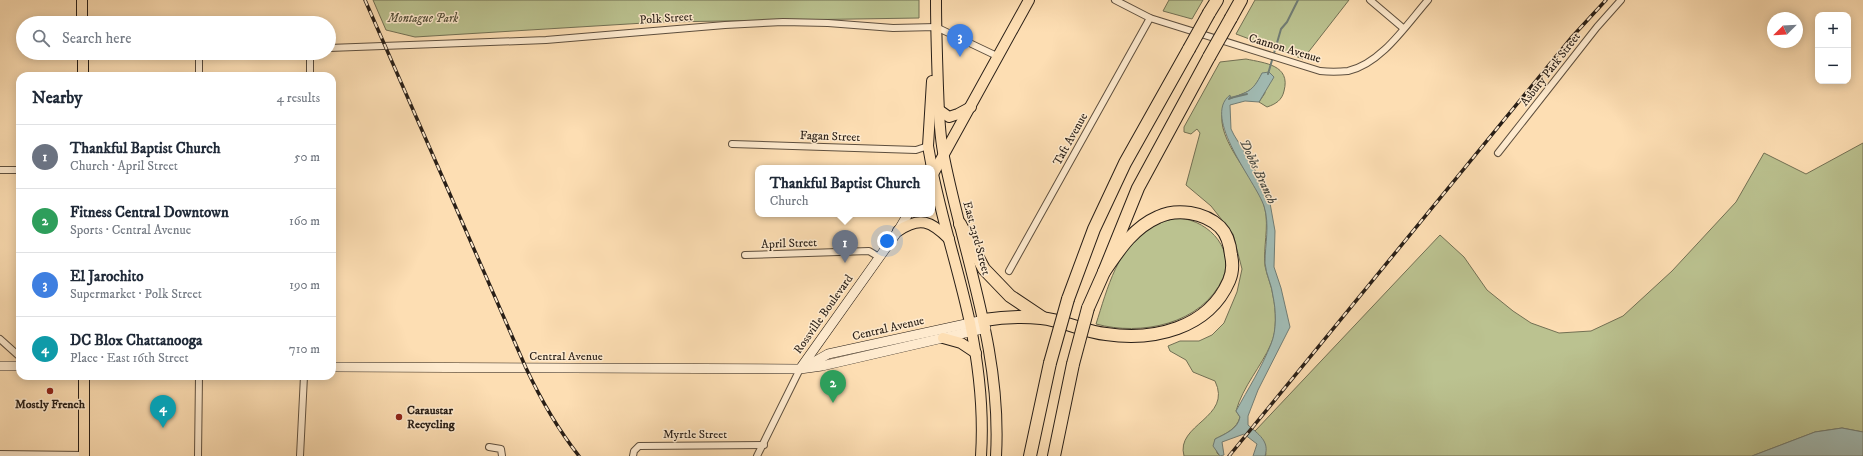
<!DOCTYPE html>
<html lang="en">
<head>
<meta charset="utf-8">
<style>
  :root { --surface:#fff; --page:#f6f6f7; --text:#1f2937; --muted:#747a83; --line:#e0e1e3; --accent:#ea580c }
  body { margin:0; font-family:"IM FELL DW Pica",serif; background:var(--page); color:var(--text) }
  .controls { position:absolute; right:12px; top:12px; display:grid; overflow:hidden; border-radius:8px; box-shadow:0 2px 10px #0003 }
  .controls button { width:36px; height:36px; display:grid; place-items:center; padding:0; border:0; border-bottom:1px solid var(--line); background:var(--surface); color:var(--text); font:20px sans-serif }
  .compass { position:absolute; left:1767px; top:12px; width:36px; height:36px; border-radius:50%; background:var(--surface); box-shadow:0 2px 10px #0003; rotate:246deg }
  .you { position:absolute; left:887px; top:241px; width:14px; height:14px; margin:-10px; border:3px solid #fff; border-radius:50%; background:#1a73e8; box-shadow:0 0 0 6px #1a73e833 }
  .badge { display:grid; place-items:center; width:26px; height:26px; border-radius:50%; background:var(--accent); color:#fff; font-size:13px; font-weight:700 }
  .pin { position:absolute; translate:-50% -33px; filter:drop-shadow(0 1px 2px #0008) }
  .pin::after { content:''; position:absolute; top:21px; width:14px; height:12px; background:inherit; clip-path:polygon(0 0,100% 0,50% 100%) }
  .popup { position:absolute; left:755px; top:165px; width:180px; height:52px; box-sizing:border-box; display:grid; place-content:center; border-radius:8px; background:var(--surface); filter:drop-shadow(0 1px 3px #0005); font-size:13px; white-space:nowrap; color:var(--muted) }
  .popup b { font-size:15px; color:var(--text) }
  .popup::after { content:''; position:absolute; left:50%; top:100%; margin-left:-8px; border:8px solid transparent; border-top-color:var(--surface) }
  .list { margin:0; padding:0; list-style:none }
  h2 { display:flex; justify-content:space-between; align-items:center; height:52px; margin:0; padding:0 16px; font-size:17px }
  h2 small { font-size:13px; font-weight:400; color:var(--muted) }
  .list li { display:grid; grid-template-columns:26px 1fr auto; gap:12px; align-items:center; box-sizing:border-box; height:64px; padding:0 16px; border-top:1px solid var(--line) }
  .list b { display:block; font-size:15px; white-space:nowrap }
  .list p { margin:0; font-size:13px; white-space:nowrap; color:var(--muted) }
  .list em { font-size:13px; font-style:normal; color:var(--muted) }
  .icon { flex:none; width:22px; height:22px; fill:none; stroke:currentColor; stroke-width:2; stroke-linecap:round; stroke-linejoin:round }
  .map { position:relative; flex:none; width:1863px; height:456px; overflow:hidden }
  .search { position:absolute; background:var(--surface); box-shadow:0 2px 10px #0003; left:16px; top:16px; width:320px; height:44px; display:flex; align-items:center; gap:10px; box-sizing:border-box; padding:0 14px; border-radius:22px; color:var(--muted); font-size:15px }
  .panel { position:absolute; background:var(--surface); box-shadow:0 2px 10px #0003; left:16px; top:72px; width:320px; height:308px; border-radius:12px }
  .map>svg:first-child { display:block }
  .green { fill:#bbc290; stroke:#727054 }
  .water { fill:#a1bbb4; stroke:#717d75 }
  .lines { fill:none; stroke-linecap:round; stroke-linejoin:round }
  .stream { stroke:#717d75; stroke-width:2 }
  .street-casing { stroke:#5e4f3e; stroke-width:8 }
  .secondary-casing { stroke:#291f17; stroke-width:10 }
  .primary-casing { stroke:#291f17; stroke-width:12 }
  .highway-casing { stroke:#291f17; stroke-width:14 }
  .street { stroke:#feeace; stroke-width:6 }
  .secondary { stroke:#feeace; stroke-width:9 }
  .primary { stroke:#fddeb3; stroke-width:10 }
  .highway { stroke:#fddeb3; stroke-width:12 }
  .rail-casing { stroke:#291f17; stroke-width:3.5 }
  .rail { stroke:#feeace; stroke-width:2; stroke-dasharray:6; stroke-linecap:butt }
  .highway-bridge-casing { stroke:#291f17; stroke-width:14; stroke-linecap:butt }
  .highway-bridge { stroke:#fddeb3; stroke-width:12 }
  .poi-dot { fill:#8f2418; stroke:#feeace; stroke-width:1.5 }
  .labels { text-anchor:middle; stroke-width:3; stroke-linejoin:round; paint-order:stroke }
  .park-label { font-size:12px; font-style:italic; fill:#55503b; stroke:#feeace }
  .street-label { font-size:12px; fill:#291f17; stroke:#feeace }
  .poi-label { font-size:12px; font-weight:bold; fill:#291f17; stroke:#feeace }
  .water-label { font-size:13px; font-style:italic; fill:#4d4e46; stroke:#feeace }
</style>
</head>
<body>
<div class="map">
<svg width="1863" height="456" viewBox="0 0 1863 456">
  <rect width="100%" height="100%" fill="#fddeb3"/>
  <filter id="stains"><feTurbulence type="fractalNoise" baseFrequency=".005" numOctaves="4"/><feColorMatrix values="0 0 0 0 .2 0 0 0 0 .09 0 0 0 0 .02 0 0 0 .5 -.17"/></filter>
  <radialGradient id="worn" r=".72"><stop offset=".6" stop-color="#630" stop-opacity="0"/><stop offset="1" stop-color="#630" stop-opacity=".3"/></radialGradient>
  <g class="green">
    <path d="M373,0H919V18L661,22L415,37L386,30Z"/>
    <path d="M1169,0H1203L1192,19L1163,11Z"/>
    <path d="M1255,0H1349L1303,59L1236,34Z"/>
    <path d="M1246,59C1265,63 1291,65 1284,91C1282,100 1276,104 1267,107L1259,102L1265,93L1262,74C1252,93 1248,91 1230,99V96C1228,100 1225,105 1223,110C1214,140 1258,179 1265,209C1269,228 1263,247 1265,266C1267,277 1272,286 1273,296C1276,310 1277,331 1271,344C1261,367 1243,386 1236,411L1240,417C1237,429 1225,434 1215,439L1217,453L1220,456H1184C1175,424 1233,418 1215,381L1193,372L1186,360L1170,351L1168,346L1180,341H1199L1212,335L1224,323L1237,292L1242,269L1233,234L1211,206L1186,185L1200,133L1197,129L1191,134L1184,132V127L1220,62Z"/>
    <path d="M1863,143V432L1842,428L1815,432L1752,456H1265L1266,454L1255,431L1440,235L1464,257L1487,290L1513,311L1531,323L1559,333L1591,331L1623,316L1672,271L1736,202L1764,153L1806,174Z"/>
    <path d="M1174,218C1204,217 1236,246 1223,278C1202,325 1140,336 1096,324C1107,290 1118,243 1154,225C1160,222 1168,221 1174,218Z"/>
  </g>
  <g class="water">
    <path d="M1269,72L1274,77L1259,102L1245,101L1230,105L1231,129L1234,135L1253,166L1270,203L1275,231L1274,267L1281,288L1290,327L1258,390L1248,416V425C1258,434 1270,441 1265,456H1253L1257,444L1244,434L1222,442L1224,455L1220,456L1213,446L1215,439C1225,434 1238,429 1240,417L1236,411C1248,389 1262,367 1271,344C1277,330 1276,310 1273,296C1272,285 1266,275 1265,263C1265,244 1270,225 1264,206C1256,182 1201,117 1230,95V99C1248,91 1252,93 1262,73Z"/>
    <path d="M1842,428L1863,432V456H1752L1815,432Z"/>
  </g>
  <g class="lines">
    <g class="stream">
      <path d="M1268,74L1281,29L1287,22L1298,0"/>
      <path d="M1229,99L1230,98L1247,94"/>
    </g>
    <defs>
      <g id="street">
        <path d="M1115,0L1150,18L1320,71C1329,72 1338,72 1348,71C1381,64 1407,24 1428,0"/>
        <path d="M1370,0L1403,28"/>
        <path d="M329,48L546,40L725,25L783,22L828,23L893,28L936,27L999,57"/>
        <path d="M199,53V76"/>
        <path d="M310,76V53"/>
        <path d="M732,144L916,150L928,146"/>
        <path d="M1498,153L1597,27L1621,0"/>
        <path d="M0,170H20"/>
        <path d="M745,255L869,251L879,257"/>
        <path d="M1009,271L1150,18"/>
        <path d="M0,339L20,357"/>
        <path d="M489,447L501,449L502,456"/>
        <path d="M0,454L84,455"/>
        <path d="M198,456L199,376"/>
        <path d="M300,456L304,376"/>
        <path d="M633,456L634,451L639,446L764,445"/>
        <path d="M757,456L800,369"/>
      </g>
      <g id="secondary">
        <path d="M0,366H20"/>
        <path d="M802,366L898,231L908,214"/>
        <path d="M332,367L800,369L822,366L986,328"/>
        <path d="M805,367L828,354L984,320"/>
      </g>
      <g id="primary">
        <path d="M936,0C936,29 937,58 938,88C939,111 939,134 944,157C964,258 1002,351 996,456"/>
        <path d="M82,23V0"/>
        <path d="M83,53V76"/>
        <path d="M939,110L949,117L958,114L971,107"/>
        <path d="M932,168L928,146L932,81"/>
        <path d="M932,169C942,221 959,271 970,323C979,367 984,411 981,456"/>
        <path d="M933,174L1029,0"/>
        <path d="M898,231C920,216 931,221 949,239"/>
        <path d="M943,338L961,343L976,353"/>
        <path d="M84,456V376"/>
      </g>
      <g id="highway">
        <path d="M1209,13L1217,0"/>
        <path d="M1231,18L1241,0"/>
        <path d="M960,224L984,269L1010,296L1043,318"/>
        <path d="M1068,299L1094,229L1125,163L1189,49"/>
        <path d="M1088,308L1104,272L1138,188L1209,57"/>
        <path d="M984,320C1003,317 1022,316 1041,318C1063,320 1084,332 1106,334C1153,341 1208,329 1229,281C1233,272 1233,264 1231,255C1230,245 1227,234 1220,227C1204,212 1177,208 1158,217C1133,228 1119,250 1104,272"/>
        <path d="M1030,456L1050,363"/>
        <path d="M1054,456L1073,364"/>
      </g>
    </defs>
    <use href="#street" class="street-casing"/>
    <use href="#secondary" class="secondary-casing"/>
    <use href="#primary" class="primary-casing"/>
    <use href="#highway" class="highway-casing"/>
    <use href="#street" class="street"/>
    <use href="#secondary" class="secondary"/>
    <use href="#primary" class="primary"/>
    <use href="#highway" class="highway"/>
    <defs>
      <g id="rail">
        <path d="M365,0L526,368C541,400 557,428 579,456"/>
        <path d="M1229,456L1571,38L1606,0"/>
      </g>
    </defs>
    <use href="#rail" class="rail-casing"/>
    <use href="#rail" class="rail"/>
    <defs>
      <g id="highway-bridge">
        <path d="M1189,49L1209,13"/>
        <path d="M1209,57L1231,18"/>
        <path d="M1050,363L1068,299"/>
        <path d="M1073,364L1088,308"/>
      </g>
    </defs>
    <use href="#highway-bridge" class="highway-bridge-casing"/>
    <use href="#highway-bridge" class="highway-bridge"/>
  </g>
  <g class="poi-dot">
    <circle cx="50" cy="391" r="4"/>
    <circle cx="399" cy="417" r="4"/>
  </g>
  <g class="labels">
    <g class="park-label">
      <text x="423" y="22">Montague Park</text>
    </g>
    <g class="street-label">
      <text transform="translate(666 18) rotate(-4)" y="4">Polk Street</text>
      <text transform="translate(1285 48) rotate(17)" y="4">Cannon Avenue</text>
      <text transform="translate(1550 69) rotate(-52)" y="4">Asbury Park Street</text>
      <text transform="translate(830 136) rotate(2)" y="4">Fagan Street</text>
      <text transform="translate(1070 139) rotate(-61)" y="4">Taft Avenue</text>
      <text transform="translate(977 238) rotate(75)" y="4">East 23rd Street</text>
      <text transform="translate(789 243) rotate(-2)" y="4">April Street</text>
      <text transform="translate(823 314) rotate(-55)" y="4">Rossville Boulevard</text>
      <text transform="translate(888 328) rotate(-13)" y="4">Central Avenue</text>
      <text x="566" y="360">Central Avenue</text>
      <text x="695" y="438">Myrtle Street</text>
    </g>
    <g class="poi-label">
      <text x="50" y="408">Mostly French</text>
      <text x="407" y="414" text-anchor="start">Caraustar<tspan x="407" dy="14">Recycling</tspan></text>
    </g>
    <g class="water-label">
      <text transform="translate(1259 171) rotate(65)" y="5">Dobbs Branch</text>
    </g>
  </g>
  <rect width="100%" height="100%" filter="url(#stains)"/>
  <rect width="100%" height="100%" fill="url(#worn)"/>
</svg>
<div class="controls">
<button>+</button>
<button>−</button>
</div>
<svg class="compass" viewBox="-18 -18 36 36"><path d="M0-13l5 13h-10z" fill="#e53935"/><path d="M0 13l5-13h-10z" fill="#747a83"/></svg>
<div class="you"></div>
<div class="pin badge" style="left:845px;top:263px;background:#6b7280">1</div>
<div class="popup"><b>Thankful Baptist Church</b>Church</div>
<div class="pin badge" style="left:833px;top:403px;background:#2e9e5b">2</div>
<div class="pin badge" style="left:960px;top:57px;background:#3f7fe0">3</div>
<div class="pin badge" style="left:163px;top:428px;background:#0f9aa8">4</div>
<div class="search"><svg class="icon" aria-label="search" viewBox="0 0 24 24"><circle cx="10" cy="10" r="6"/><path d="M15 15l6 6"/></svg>Search here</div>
<section class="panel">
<h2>Nearby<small>4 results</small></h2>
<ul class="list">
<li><span class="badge" style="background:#6b7280">1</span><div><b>Thankful Baptist Church</b><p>Church · April Street</p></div><em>50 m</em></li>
<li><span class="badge" style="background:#2e9e5b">2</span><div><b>Fitness Central Downtown</b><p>Sports · Central Avenue</p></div><em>160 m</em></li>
<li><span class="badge" style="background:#3f7fe0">3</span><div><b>El Jarochito</b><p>Supermarket · Polk Street</p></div><em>190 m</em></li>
<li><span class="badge" style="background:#0f9aa8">4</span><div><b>DC Blox Chattanooga</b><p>Place · East 16th Street</p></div><em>710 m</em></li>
</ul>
</section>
</div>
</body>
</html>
